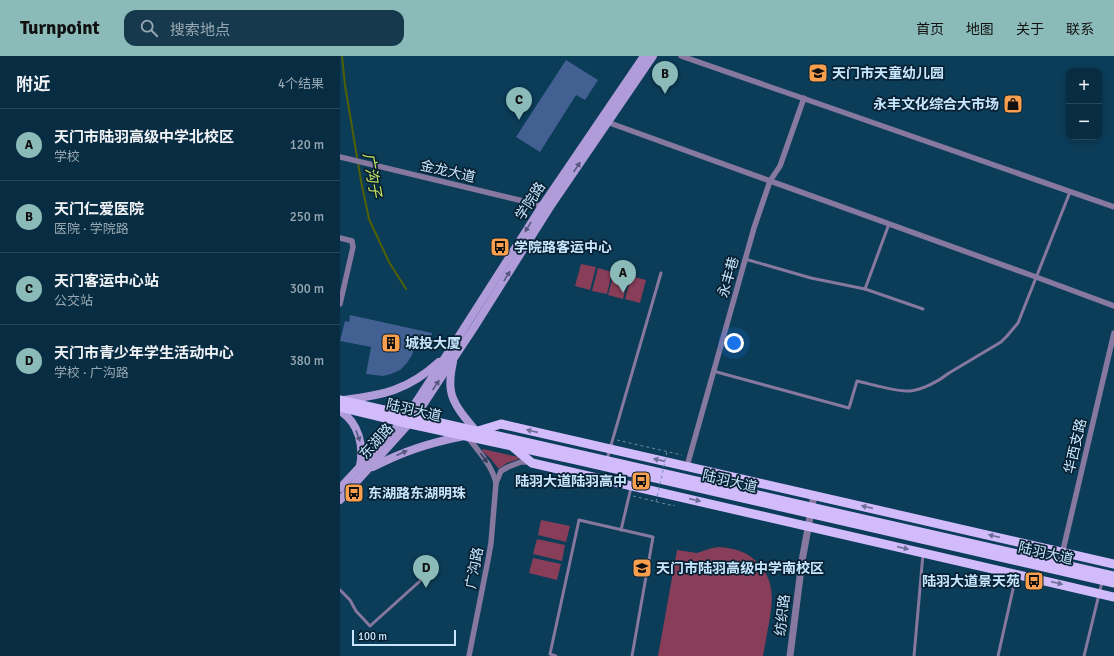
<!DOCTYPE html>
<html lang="zh">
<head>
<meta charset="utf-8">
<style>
  :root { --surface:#082d42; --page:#16394d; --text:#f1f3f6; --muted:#98a8b2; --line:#29495b; --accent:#8bbbb9 }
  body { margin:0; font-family:Signika,"Noto Sans SC",sans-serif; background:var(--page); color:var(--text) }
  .controls { position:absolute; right:12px; top:12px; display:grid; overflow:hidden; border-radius:8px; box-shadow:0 2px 6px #0003 }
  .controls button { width:36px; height:36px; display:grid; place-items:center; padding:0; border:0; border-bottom:1px solid var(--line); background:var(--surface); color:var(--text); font:20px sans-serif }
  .scale { position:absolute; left:12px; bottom:10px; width:104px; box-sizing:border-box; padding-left:4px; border:2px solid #c8e6fd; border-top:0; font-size:11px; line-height:14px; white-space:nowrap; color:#c8e6fd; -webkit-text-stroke:3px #082132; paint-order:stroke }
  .you { position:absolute; left:394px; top:287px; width:14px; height:14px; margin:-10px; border:3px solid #fff; border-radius:50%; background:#1a73e8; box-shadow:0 0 0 6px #1a73e833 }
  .badge { display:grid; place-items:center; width:26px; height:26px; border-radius:50%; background:var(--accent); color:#111; font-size:13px; font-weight:700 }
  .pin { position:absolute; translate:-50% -33px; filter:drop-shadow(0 1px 2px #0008) }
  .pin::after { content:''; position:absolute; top:21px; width:14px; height:12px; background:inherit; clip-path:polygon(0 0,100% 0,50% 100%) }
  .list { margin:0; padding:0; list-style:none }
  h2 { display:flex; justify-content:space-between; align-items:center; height:52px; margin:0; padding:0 16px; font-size:17px }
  h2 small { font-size:13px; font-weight:400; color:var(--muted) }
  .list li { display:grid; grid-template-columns:26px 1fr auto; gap:12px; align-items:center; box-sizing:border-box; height:72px; padding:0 16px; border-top:1px solid var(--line) }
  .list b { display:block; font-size:15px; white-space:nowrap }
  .list p { margin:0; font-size:13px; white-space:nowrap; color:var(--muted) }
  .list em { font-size:13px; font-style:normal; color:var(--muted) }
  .icon { flex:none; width:22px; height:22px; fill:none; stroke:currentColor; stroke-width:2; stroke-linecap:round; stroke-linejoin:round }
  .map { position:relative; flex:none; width:774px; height:600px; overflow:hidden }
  header { display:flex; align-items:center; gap:24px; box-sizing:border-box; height:56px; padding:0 20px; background:var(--accent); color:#111 }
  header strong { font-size:19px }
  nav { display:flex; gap:22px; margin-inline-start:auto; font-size:14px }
  .search { width:280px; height:36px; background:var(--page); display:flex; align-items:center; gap:10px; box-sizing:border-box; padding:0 14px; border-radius:12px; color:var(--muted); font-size:15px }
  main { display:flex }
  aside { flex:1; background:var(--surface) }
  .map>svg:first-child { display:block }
  .green { fill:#883e58 }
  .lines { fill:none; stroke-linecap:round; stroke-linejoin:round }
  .stream { stroke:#516106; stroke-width:2 }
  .building { fill:#426092 }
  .path { stroke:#678fa8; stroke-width:1; stroke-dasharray:3 3; stroke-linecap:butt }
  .service { stroke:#86789f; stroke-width:3 }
  .minor { stroke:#86789f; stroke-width:5.5 }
  .tertiary { stroke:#86789f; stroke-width:7 }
  .secondary { stroke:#b19cda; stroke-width:8 }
  .primary { stroke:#d1bbfb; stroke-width:9 }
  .path-bridge { stroke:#678fa8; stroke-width:1; stroke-dasharray:3 3; stroke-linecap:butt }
  .oneway { fill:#54587e }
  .oneway2 { fill:#6c6e96 }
  .oneway3 { fill:#343f58 }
  .labels { text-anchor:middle; stroke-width:3.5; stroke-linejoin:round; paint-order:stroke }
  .poi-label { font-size:14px; font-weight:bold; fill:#c8e6fd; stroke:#082132; text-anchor:start }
  .street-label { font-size:14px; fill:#c8e6fd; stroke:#082132 }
  .water-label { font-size:15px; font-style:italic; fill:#ceec65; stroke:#082132 }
</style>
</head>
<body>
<header>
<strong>Turnpoint</strong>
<div class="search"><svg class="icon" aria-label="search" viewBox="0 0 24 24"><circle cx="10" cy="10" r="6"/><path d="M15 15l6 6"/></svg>搜索地点</div>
<nav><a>首页</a><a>地图</a><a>关于</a><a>联系</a></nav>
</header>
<main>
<aside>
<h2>附近<small>4个结果</small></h2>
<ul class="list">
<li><span class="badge">A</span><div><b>天门市陆羽高级中学北校区</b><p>学校</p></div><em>120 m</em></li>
<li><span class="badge">B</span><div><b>天门仁爱医院</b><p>医院 · 学院路</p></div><em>250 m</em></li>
<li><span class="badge">C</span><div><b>天门客运中心站</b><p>公交站</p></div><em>300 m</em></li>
<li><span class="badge">D</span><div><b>天门市青少年学生活动中心</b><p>学校 · 广沟路</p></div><em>380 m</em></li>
</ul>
</aside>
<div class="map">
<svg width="774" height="600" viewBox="0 0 774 600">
  <rect width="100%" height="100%" fill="#0b3c58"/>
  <g class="green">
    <path d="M241,208L256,211L250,234L235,230Z"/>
    <path d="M258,212L272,216L267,238L252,235Z"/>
    <path d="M274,216L289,220L283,243L268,239Z"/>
    <path d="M291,220L306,224L300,247L285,243Z"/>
    <path d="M143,393L178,401L179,402V403L167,407L160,412H158L150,402L142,395Z"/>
    <path d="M201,464L230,470L226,486L198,479Z"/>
    <path d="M197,483L225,489L222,505L193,498Z"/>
    <path d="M379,491C394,492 408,496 418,507C435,525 433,544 429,567C427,578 425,589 423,600H318L337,494L357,497L372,492Z"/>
    <path d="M193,502L221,508L217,524L189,517Z"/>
  </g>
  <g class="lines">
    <path class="stream" d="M2,0L5,29L21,125L29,163L49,206L66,233"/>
  </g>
  <g class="building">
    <path d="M226,4L258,24L245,44L236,39L200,96L176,81Z"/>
    <path d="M10,259L92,277L89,292L75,290L72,299L67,307L60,314L51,318L43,320L26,318L31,291L0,285L5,265L9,266Z"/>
  </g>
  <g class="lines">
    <g class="path">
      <path d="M277,384L342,399"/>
      <path d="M293,440L334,450V449"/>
    </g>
    <g class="service">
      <path d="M405,203L471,222L525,233L583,253"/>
      <path d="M525,233L549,168"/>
      <path d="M373,315L509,352L517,325C531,328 556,336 570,335C582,334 599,325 609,317L661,286L667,280L678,267L730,136"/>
      <path d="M267,403L321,217"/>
      <path d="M281,474L294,419"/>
      <path d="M0,534L10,544L16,555L30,570L90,516"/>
      <path d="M216,600L210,598L239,464L313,481L292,600"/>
      <path d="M574,600L583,498"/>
      <path d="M658,600L676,520"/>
      <path d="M744,600L762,526"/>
    </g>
    <g class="minor">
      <path d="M341,0L491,52L774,151"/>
      <path d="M267,66L696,221L774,250"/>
      <path d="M0,101L204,150"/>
      <path d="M0,182L12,185L13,191L0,248"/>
      <path d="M127,380C138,395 152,409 156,427"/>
      <path d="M347,410L414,172L430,125L440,110L464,42"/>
      <path d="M720,507L774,277"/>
      <path d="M129,600L148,504L151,487L156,427L161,415L168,411L181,406H189"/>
    </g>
    <path class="tertiary" d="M450,600L462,505L474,439"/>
    <g class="secondary">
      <path d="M113,306C111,315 109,325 111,335C113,349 127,364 136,375"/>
      <path d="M4,344C44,339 68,334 99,306"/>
      <path d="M0,355C19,367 24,390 20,410"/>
      <path d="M33,411C64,395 89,387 124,380"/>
      <path d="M0,432L67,360L119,280L202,150L304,0"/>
      <path d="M0,444L75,361L135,270L210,151L313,0"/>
    </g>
    <g class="primary">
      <path d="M0,344L774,520"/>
      <path d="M0,351L61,366L232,403L774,527"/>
      <path d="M138,375L161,368L774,508"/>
      <path d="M173,391L192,407L774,541"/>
    </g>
    <path class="path-bridge" d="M316,446L327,396"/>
  </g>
  <defs><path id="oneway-solid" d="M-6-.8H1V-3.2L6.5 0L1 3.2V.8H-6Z"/></defs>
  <g class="oneway">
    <use href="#oneway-solid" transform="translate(237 111) rotate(-56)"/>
    <use href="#oneway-solid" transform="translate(188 171) rotate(122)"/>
    <use href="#oneway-solid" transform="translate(167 220) rotate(-58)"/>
    <use href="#oneway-solid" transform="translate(96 329) rotate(-56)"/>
    <use href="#oneway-solid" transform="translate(18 380) rotate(70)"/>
    <use href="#oneway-solid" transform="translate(62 397) rotate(-24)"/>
  </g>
  <g class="oneway2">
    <use href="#oneway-solid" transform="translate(192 375) rotate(-167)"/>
    <use href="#oneway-solid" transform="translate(319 404) rotate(-167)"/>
    <use href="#oneway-solid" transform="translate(355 444) rotate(13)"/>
    <use href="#oneway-solid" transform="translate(527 451) rotate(-167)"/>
    <use href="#oneway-solid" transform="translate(654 480) rotate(-167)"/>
    <use href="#oneway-solid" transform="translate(563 492) rotate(13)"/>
    <use href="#oneway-solid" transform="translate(717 527) rotate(13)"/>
  </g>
  <use class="oneway3" href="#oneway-solid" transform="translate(144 402) rotate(54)"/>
  <defs>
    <symbol id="school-square" viewBox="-11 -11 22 22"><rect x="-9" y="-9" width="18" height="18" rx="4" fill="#f99f4d" stroke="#082132"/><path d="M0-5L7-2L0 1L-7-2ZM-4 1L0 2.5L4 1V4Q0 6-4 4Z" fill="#111"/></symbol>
    <symbol id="shop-square" viewBox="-11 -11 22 22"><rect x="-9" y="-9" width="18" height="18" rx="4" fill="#f99f4d" stroke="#082132"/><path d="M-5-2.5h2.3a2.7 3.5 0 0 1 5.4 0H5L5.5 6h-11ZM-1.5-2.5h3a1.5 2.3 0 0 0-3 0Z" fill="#111"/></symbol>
    <symbol id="bus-square" viewBox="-11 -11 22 22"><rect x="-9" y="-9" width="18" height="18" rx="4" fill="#f99f4d" stroke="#082132"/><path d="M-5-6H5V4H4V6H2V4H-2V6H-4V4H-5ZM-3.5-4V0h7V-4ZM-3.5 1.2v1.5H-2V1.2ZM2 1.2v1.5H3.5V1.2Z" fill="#111"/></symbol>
    <symbol id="building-square" viewBox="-11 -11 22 22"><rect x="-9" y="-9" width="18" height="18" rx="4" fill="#f99f4d" stroke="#082132"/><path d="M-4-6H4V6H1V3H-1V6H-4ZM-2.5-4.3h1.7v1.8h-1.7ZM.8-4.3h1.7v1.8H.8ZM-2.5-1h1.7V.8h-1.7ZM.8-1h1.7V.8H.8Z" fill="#111"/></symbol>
  </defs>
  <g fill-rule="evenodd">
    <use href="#school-square" x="467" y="6" width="22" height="22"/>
    <use href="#shop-square" x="662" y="37" width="22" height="22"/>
    <use href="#bus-square" x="149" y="180" width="22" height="22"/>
    <use href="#building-square" x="40" y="276" width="22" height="22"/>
    <use href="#bus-square" x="290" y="414" width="22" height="22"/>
    <use href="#bus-square" x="3" y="426" width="22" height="22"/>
    <use href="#school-square" x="291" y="501" width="22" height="22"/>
    <use href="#bus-square" x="683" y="514" width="22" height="22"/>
  </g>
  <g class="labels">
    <g class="poi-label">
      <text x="492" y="22">天门市天童幼儿园</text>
      <text x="659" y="53" text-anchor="end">永丰文化综合大市场</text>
      <text x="174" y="196">学院路客运中心</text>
      <text x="65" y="292">城投大厦</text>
      <text x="287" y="430" text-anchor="end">陆羽大道陆羽高中</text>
      <text x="28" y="442">东湖路东湖明珠</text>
      <text x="316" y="517">天门市陆羽高级中学南校区</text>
      <text x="680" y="530" text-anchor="end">陆羽大道景天苑</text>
    </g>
    <g class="street-label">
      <text transform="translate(108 115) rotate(13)" y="5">金龙大道</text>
      <text transform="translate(190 145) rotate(-57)" y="5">学院路</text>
      <text transform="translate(388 221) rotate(-74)" y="5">永丰巷</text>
      <text transform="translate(74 354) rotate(13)" y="5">陆羽大道</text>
      <text transform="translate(36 385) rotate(-48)" y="5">东湖路</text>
      <text transform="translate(735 390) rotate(-77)" y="5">华西支路</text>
      <text transform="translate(390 425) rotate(13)" y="5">陆羽大道</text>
      <text transform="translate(706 497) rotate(13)" y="5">陆羽大道</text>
      <text transform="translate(134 512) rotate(-79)" y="5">广沟路</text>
      <text transform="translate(442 559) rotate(-83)" y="5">纺织路</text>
    </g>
    <g class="water-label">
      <text transform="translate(32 119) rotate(80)" y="5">广沟子</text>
    </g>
  </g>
</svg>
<div class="controls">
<button>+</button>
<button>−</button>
</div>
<div class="scale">100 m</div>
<div class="you"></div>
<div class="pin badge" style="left:283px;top:237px">A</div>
<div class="pin badge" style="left:325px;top:38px">B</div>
<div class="pin badge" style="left:179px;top:64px">C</div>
<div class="pin badge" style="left:86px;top:532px">D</div>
</div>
</main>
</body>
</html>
